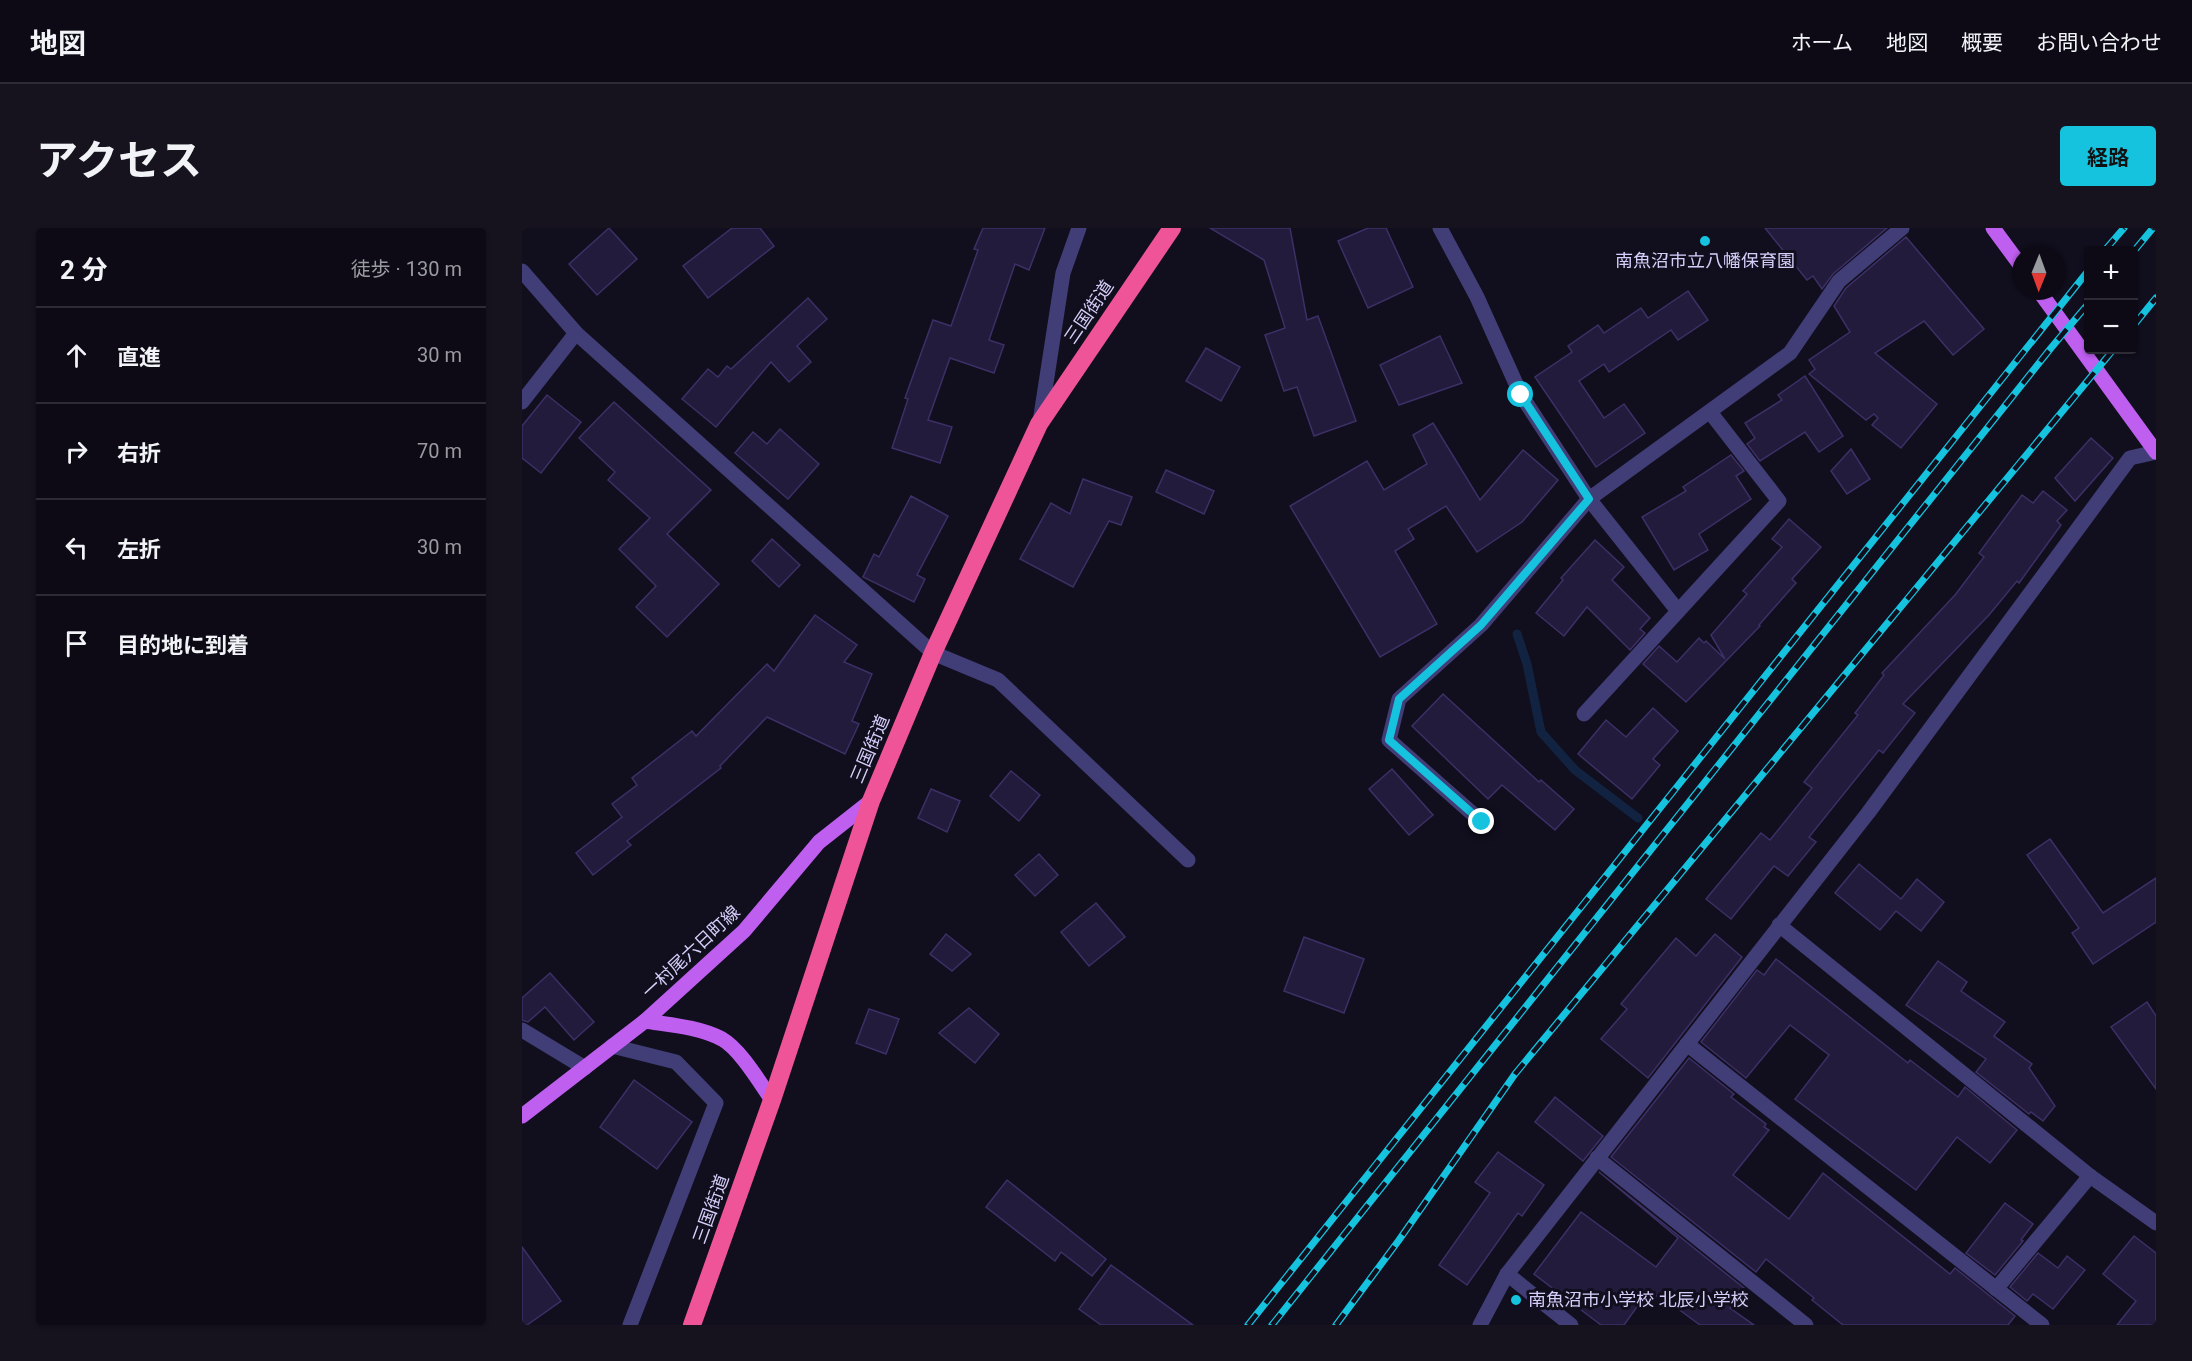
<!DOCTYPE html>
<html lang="ja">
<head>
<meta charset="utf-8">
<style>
  :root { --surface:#0d0a16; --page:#16131f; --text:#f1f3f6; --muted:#9a9aa1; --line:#2d2b35; --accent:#15c3df }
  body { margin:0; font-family:Roboto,"Noto Sans JP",sans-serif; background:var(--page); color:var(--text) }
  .controls { position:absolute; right:18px; top:18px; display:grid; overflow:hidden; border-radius:6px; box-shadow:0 2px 4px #0004 }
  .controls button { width:54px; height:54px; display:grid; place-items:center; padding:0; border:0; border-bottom:2px solid var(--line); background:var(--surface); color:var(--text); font:30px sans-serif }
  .compass { position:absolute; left:1490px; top:18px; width:54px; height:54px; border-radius:50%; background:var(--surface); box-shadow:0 2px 4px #0004; rotate:181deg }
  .stop { position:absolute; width:18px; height:18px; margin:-14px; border:4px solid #15c3df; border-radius:50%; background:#fff }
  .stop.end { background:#15c3df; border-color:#fff; box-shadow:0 2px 6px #0008 }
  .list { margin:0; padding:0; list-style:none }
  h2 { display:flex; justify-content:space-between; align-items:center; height:78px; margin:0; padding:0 24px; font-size:26px }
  h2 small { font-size:20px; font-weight:400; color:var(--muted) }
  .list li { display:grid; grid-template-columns:39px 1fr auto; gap:18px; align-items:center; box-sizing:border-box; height:96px; padding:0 24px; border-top:2px solid var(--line) }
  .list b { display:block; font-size:22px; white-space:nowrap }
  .list em { font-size:20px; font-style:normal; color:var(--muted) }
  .icon { flex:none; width:33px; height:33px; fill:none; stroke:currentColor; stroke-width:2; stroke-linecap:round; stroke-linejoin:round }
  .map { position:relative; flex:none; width:1634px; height:1097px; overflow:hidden; border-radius:6px }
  header { display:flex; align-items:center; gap:36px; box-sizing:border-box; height:84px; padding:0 30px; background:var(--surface); border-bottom:2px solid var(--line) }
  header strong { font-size:28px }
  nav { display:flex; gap:33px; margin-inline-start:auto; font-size:21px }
  .intro { display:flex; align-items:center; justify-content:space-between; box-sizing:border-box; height:144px; padding:0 36px }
  h1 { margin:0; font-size:42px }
  .button { padding:15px 27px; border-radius:6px; background:var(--accent); color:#111; font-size:21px; font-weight:700 }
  main { display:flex; gap:36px; padding:0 36px }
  aside { flex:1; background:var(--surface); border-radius:6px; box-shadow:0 2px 4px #0004 }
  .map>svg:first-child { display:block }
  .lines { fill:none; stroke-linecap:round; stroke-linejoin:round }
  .stream { stroke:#122341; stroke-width:9 }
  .building { fill:#231b3c; stroke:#3c3066; stroke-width:1.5 }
  .minor { stroke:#413d77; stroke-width:15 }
  .major { stroke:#bf5ff0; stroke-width:15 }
  .highway { stroke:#ef5499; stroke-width:18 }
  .rail-casing { stroke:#15c3df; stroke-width:7 }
  .rail { stroke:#110e1d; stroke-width:4.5; stroke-dasharray:14; stroke-linecap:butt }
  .route { stroke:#15c3df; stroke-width:8 }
  .poi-dot { fill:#15c3df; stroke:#110e1d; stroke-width:2 }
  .labels { text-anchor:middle; stroke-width:6; stroke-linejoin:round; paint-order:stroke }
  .poi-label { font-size:18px; fill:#d5cefa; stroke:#110e1d }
  .street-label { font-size:18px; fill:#d5cefa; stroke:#110e1d }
</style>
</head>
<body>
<header>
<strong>地図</strong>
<nav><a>ホーム</a><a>地図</a><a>概要</a><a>お問い合わせ</a></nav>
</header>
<div class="intro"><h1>アクセス</h1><a class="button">経路</a></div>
<main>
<aside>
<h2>2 分<small>徒歩 · 130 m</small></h2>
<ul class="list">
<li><svg class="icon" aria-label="ahead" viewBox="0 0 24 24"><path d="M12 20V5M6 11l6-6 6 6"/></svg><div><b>直進</b></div><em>30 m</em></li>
<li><svg class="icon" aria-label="right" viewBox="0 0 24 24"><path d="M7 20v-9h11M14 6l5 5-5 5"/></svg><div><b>右折</b></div><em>70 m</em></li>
<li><svg class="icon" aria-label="left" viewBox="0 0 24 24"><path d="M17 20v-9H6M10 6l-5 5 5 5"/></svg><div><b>左折</b></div><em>30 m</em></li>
<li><svg class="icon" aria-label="arrive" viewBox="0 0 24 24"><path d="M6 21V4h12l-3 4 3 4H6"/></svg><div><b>目的地に到着</b></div></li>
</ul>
</aside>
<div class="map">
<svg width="1634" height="1097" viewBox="0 0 1634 1097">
  <rect width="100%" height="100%" fill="#110e1d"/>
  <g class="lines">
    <path class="stream" d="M995,406L1005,436L1019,504L1053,542L1116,590"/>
  </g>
  <g class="building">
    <path d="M87,0L115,31L75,67L47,36Z"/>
    <path d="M210,0H238L252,18L186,70L161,38Z"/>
    <path d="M461,0H523L507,42L493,36L467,112L482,117L472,145L428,130L406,192L430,199L418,235L370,220L386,171L383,170L411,92L429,98L456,22L452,21Z"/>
    <path d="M688,0H768L785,92L796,88L834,193L792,208L775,159L762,163L743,107L763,100L742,32Z"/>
    <path d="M846,0H864L891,59L846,80L816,13Z"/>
    <path d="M1243,0H1365L1311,46L1300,61L1291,48L1285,52Z"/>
    <path d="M1384,9L1462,101L1431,127L1402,93L1353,125L1415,176L1379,220L1350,197L1356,190L1352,186L1344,192L1287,146L1293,141L1287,132L1328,104L1312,78L1324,60Z"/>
    <path d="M1166,63L1186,92L1156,112L1149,102L1087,144L1082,136L1057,153L1082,190L1102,176L1123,205L1074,239L1013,149L1050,124L1046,118L1076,97L1082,105L1119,80L1126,90Z"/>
    <path d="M286,70L305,91L275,118L289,134L267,154L249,134L194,199L160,171L186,141L196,149L205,138L209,141Z"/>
    <path d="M918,108L940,155L877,177L858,137Z"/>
    <path d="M684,120L718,139L699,173L664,153Z"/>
    <path d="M1283,148L1321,208L1297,224L1283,204L1238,233L1225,216L1233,210L1223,195L1260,172L1256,167Z"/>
    <path d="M25,167L59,194L19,245L0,230V198Z"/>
    <path d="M92,174L189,262L145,306L197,356L145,409L114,379L134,358L97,321L128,290L86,252L93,244L57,210Z"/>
    <path d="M911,195L958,272L1001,222L1036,252L1000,294L955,324L924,278L886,301L892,311L873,323L915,396L858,429L768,278L845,233L862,262L905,236L891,207Z"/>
    <path d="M258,201L297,236L266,271L213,225L231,204L245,216Z"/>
    <path d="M1569,210L1591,230L1553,273L1533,250Z"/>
    <path d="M1329,221L1348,251L1325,266L1309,243Z"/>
    <path d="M1209,227L1222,243L1214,248L1229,271L1177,306L1186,322L1152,342L1120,289L1164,263L1161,259Z"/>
    <path d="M644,242L692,263L682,286L634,264Z"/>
    <path d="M561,251L610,269L599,297L587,293L551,359L498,331L529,275L548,286Z"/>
    <path d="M1521,263L1545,282L1535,293L1539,297L1497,355L1495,353L1467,387L1381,476L1393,485L1361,525L1357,522L1287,609L1294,614L1266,648L1252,638L1209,691L1184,671L1239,605L1248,612L1290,560L1282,554L1336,487L1333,485L1362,447L1360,445L1433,367L1462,329L1457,325L1500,267L1511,275Z"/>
    <path d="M389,268L426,288L395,347L403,351L392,374L341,349L352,326L357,329Z"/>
    <path d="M1267,291L1299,319L1270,351L1274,355L1237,397L1238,398L1164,474L1121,436L1137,418L1155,434L1177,410L1182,415L1184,413L1203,431L1189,407L1225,366L1221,363L1260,319L1250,311Z"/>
    <path d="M250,311L278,337L257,359L230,333Z"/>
    <path d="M1073,312L1102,339L1090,352L1128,390L1118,401L1123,405L1108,422L1065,379L1042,408L1014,385L1041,352L1039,350Z"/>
    <path d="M293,387L335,417L322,434L350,446L330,493L337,496L323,526L245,489L198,538L199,540L105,613L109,617L71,647L54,625L100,589L90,576L115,557L110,550L170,503L174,508L245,436L252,443Z"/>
    <path d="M921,466L1017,554L1019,552L1052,581L1033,602L980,557L966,571L890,498Z"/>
    <path d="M1131,480L1156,503L1131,531L1138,537L1110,571L1056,526L1084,492L1104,509Z"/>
    <path d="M870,541L911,587L887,607L847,561Z"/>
    <path d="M489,543L518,567L497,593L468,568Z"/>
    <path d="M409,561L438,573L425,604L396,590Z"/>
    <path d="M1528,611L1581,685L1634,650V694L1571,736L1550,705L1557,700L1505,627Z"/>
    <path d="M517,626L536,647L513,668L493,647Z"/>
    <path d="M1337,636L1379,671L1395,651L1422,674L1399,703L1374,683L1358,702L1313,665Z"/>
    <path d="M574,675L603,709L567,738L539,704Z"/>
    <path d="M424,706L449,726L430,743L408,726Z"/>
    <path d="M1193,706L1220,729L1126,850L1079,811L1105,781L1099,776L1154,710L1174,728Z"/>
    <path d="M782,709L842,731L822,785L762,763Z"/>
    <path d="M1254,731L1386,835L1388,832L1436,869L1443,859L1495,902L1468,935L1435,909L1394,962L1273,871L1307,827L1268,797L1224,850L1179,814L1235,742L1242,747Z"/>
    <path d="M1416,733L1445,754L1439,763L1483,794L1472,808L1510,836L1507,840L1533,878L1521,893L1509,884L1507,886L1454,844L1464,831L1384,777Z"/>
    <path d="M28,745L72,794L52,812L23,779L6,794L0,792V770Z"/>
    <path d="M1625,774L1634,788V861L1589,799Z"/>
    <path d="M447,780L477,806L453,835L417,805Z"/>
    <path d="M347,781L377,791L364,826L334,815Z"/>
    <path d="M1167,830L1212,866L1209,869L1244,896L1242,899L1247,902L1211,947L1267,991L1301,945L1428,1046L1433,1040L1493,1088L1486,1097H1321L1290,1072L1292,1070L1244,1031L1234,1044L1089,929Z"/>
    <path d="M112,852L170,894L135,941L78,899Z"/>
    <path d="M1033,869L1081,908L1061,933L1013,894Z"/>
    <path d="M976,924L1022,957L1000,988L996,985L945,1057L917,1037L968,965L953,954Z"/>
    <path d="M1077,944L1222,1060L1208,1080L1232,1097H1178L1136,1066L1129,1074L1122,1069L1102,1097H1079L1012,1046L1059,984L1134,1039L1156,1010Z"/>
    <path d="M485,952L584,1031L570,1048L539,1024L533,1033L464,979Z"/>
    <path d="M1483,975L1511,996L1499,1012L1501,1013L1473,1047L1444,1025Z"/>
    <path d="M1612,1008L1634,1025V1097H1595L1614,1073L1581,1046Z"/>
    <path d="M0,1019L39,1073L5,1097H0Z"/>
    <path d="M1516,1025L1536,1040L1545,1028L1563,1042L1531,1081L1511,1066L1505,1073L1488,1059Z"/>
    <path d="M589,1037L671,1097H579L557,1081Z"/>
  </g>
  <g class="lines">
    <g class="minor">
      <path d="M918,0L955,69L999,167L1067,271L1156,383"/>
      <path d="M0,43L54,105L411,425L476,452L666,632"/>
      <path d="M0,174L54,105"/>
      <path d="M518,194L541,45L557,0"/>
      <path d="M1062,486L1257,273L1188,184"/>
      <path d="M960,594L867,512L877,471L959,397L1067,271L1268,125L1317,53L1380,0"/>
      <path d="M1257,697L1568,948L1634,995"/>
      <path d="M0,802L63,840"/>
      <path d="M1165,816L1520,1097"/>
      <path d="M90,818L154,834L194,875L108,1097"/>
      <path d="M1075,930L1284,1097"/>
      <path d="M985,1046L1049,1097"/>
      <path d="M1474,1061L1568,948"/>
      <path d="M958,1097L985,1046L1346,585L1608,230L1634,224"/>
    </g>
    <g class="major">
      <path d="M1471,0L1499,38"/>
      <path d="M1517,63L1634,224"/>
      <path d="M123,793C149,797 177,799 200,811C218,821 238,855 250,872"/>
      <path d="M0,888L123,793L222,703L297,614L349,573"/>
    </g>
    <path class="highway" d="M170,1097L250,872L349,573L411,425L517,196L650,0"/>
    <defs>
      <g id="rail">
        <path d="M1583,22L1602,0"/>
        <path d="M1612,23L1631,0"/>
        <path d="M1612,97L1634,70"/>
        <path d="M726,1097L1566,43"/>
        <path d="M750,1097L1529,120L1566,76"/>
        <path d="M814,1097L877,1012L993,846L1591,122"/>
      </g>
    </defs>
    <use href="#rail" class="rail-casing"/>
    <use href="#rail" class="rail"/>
  </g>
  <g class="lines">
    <path class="route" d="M960,594L867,512L877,471L959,397L1067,271L999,167"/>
  </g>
  <g class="poi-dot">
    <circle cx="1183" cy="13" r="6"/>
    <circle cx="994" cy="1072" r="6"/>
  </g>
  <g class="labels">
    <g class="poi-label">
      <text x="1183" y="39">南魚沼市立八幡保育園</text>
      <text x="1006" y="1078" text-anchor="start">南魚沼市小学校 北辰小学校</text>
    </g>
    <g class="street-label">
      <text transform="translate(567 84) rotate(-56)" y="6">三国街道</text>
      <text transform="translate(348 521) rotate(-67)" y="6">三国街道</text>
      <text transform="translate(169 724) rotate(-43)" y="6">一村尾六日町線</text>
      <text transform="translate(189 981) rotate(-70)" y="6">三国街道</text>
    </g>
  </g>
</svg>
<div class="controls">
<button>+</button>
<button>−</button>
</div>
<svg class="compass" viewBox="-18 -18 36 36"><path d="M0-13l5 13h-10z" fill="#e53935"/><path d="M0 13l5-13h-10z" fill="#9a9aa1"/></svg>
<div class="stop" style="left:999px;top:167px"></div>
<div class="stop end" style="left:960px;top:594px"></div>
</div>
</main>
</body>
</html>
